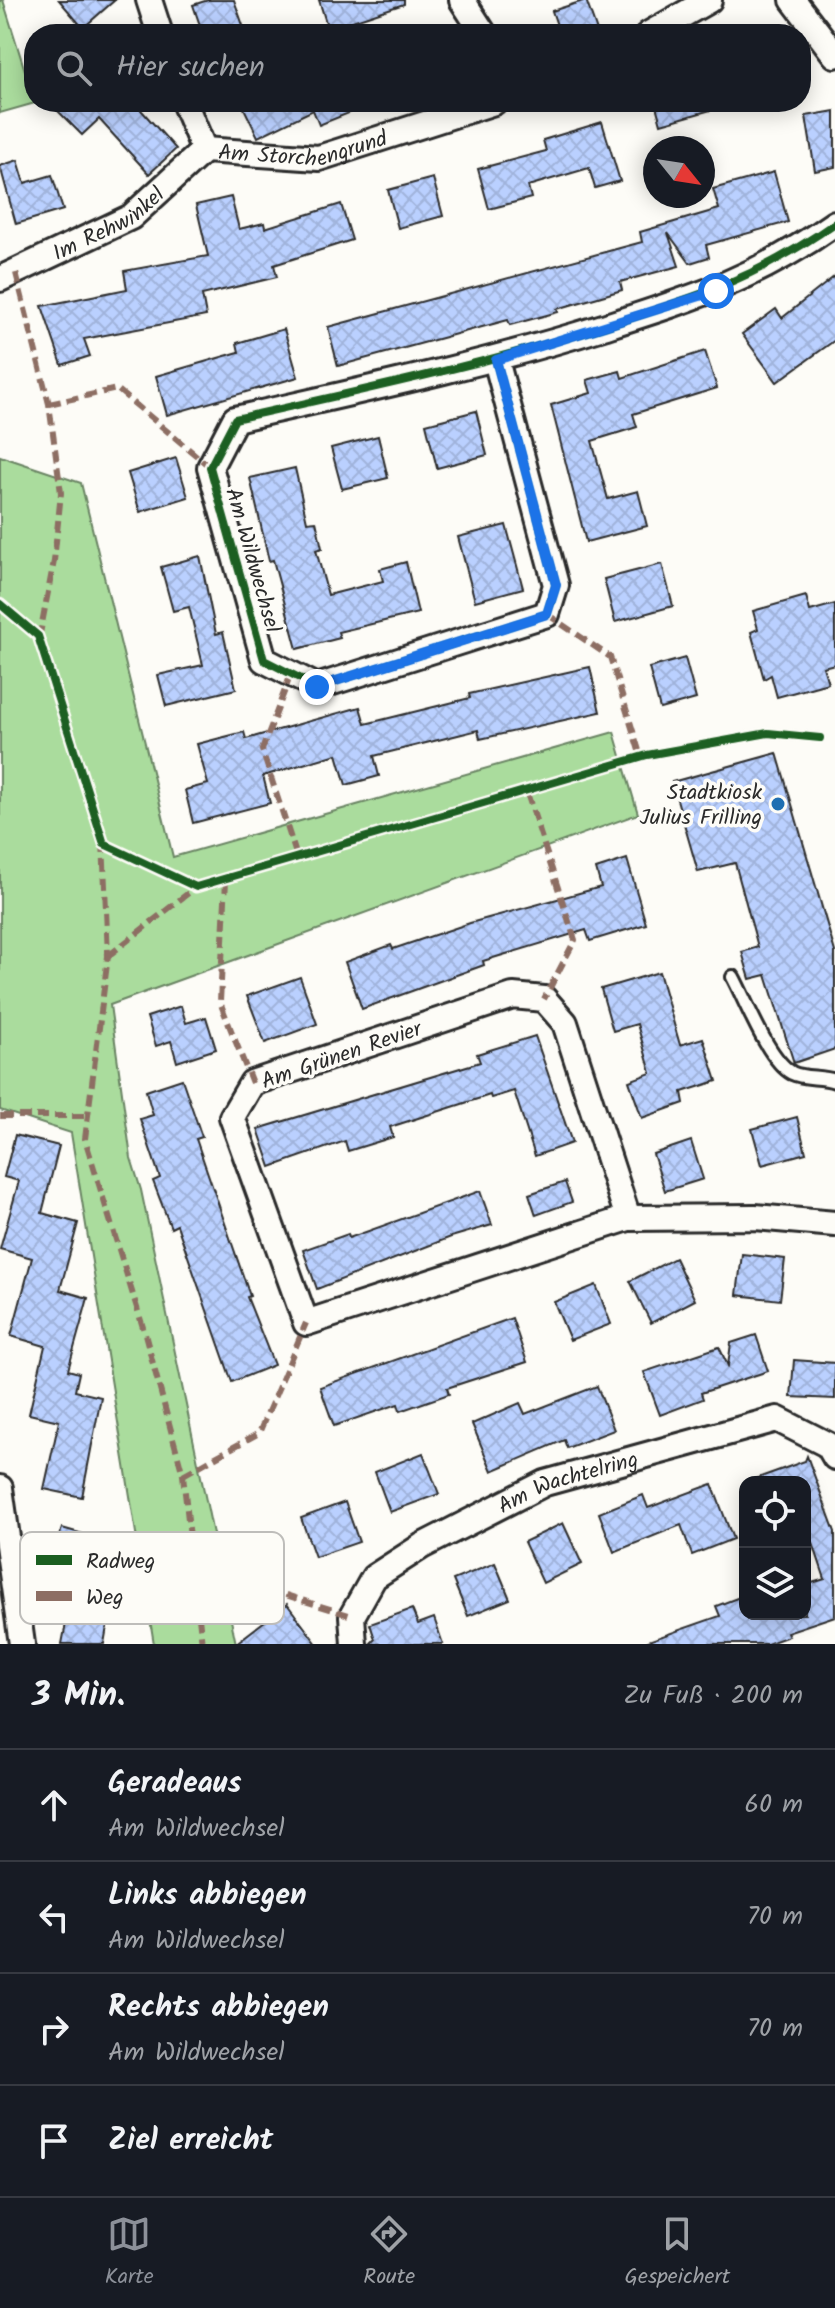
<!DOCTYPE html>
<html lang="de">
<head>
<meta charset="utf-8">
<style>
  :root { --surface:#171b24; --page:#20242c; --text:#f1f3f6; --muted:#9ea1a6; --line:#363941; --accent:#8c9099 }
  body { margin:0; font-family:Kalam,sans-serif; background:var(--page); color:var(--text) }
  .controls { position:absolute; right:24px; bottom:24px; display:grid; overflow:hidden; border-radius:16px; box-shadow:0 4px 20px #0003 }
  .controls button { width:72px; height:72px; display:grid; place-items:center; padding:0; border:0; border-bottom:2px solid var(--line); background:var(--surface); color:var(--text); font:40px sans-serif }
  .compass { position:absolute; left:643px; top:136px; width:72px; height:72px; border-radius:50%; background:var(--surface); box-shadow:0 4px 20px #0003; rotate:120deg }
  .stop { position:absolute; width:24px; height:24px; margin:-18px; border:6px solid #1a73e8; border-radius:50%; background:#fff }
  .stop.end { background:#1a73e8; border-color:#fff; box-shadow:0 2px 8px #0008 }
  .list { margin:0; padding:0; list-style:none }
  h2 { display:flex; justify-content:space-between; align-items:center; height:104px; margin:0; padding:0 32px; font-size:34px }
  h2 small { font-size:26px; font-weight:400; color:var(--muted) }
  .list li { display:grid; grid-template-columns:52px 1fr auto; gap:24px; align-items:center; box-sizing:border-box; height:112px; padding:0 32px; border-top:2px solid var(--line) }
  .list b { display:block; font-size:30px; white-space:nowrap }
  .list p { margin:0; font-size:26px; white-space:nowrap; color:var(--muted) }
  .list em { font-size:26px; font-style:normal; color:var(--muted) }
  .icon { flex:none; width:44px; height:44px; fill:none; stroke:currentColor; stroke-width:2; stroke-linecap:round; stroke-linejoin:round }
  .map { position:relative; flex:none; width:835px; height:1644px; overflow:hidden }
  .search { position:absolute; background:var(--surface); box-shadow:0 4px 20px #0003; left:24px; right:24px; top:24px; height:88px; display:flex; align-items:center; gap:20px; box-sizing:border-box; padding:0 28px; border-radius:32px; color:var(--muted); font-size:30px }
  .sheet { height:552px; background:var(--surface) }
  nav { display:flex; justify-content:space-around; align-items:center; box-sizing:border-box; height:112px; border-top:2px solid var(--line); background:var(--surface); font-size:22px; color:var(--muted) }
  nav a { display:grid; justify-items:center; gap:4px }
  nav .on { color:var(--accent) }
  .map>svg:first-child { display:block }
  .park { fill:#aadc9d; stroke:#6a8464; stroke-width:2 }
  .building { fill:url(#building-cross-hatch); stroke:#2b2b2b; stroke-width:2 }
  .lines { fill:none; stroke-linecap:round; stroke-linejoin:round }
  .lane-casing { stroke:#2b2b2b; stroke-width:18 }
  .street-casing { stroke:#2b2b2b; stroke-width:30 }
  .lane { stroke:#fdfcf7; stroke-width:12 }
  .street { stroke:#fdfcf7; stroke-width:24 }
  .quiet { stroke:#8d6e63; stroke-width:6; stroke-dasharray:12 6; stroke-linecap:butt }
  .cycleway-casing { stroke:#fdfcf7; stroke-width:13 }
  .cycleway { stroke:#1b5e20; stroke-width:8 }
  .route { stroke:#1a73e8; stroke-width:10 }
  .poi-dot { fill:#1f6fb2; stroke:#fdfcf7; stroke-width:3 }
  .labels { text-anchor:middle; stroke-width:7; stroke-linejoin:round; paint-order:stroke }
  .street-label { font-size:22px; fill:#2b2b2b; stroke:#fdfcf7 }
  .poi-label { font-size:22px; fill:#2b2b2b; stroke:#fdfcf7; text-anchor:end }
  .key { fill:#fdfcf7; stroke:#bebdba; stroke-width:2 }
  .key-label { font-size:22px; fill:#2b2b2b }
</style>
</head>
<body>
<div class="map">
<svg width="835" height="1644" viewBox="0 0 835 1644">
  <defs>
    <pattern id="building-cross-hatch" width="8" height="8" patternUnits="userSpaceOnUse" patternTransform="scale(2)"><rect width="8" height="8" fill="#bad0ff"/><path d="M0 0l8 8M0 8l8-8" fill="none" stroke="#a0b3db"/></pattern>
  </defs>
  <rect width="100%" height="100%" fill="#fdfcf7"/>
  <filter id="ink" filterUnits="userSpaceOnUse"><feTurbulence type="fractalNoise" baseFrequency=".0125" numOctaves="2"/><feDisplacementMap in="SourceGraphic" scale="16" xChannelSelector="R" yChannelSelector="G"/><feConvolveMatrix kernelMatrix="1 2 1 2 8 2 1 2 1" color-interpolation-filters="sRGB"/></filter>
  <g filter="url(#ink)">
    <g class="park">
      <path d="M0,0H3L35,103L0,113Z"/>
      <path d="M0,456L81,483L173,857L614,732L638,814L110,1005L131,1158L141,1190L236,1644H154L71,1133L0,1110Z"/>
    </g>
    <g class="building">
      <path d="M59,0H115L83,28Z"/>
      <path d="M208,0H234L246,34H203L193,5Z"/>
      <path d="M319,0H404V4L328,29Z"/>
      <path d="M586,0L598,34H560L552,11Z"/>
      <path d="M49,102H134L176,149L149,174L99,119L82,135Z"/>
      <path d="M241,102H373L374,103L319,125L313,110L258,137Z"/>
      <path d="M655,102H717L718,108L661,124Z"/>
      <path d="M835,111V167L815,171L806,116Z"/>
      <path d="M602,122L620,181L595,188L589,168L528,186L531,198L489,209L478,169L546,151L543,140Z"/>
      <path d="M18,160L25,183L52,175L63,210L16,224L0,166Z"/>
      <path d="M774,172L788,222L706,245L709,257L690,263L668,233L679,266L620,282L622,290L557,309L558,312L510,325L508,320L338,366L328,327L642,242L640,232L719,209L713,189Z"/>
      <path d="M433,178L443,216L398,228L388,190Z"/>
      <path d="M231,197L239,229L264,223L265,228L341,204L352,240L274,265L277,277L202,295L206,316L84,339L90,356L62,365L42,306L127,289L124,271L208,256L196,205Z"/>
      <path d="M835,276V340L777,382L742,334L776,309L782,318Z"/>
      <path d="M284,329L298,377L167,415L156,376L239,352L237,343Z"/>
      <path d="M705,351L717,388L633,414L637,427L592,441L608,499L638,491L647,526L586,542L551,405L591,393L587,380L620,371L622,378Z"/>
      <path d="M476,411L487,455L437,468L426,424Z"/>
      <path d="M378,436L388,478L342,489L331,448Z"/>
      <path d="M176,458L188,497L140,512L128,473Z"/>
      <path d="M295,468L307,522L316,521L322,548L316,550L328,595L383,581L380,569L406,562L418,613L338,632L340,638L297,649L273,560L269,561L250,478Z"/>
      <path d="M506,525L523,588L475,601L458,537Z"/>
      <path d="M200,556L216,634L223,632L236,689L166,706L158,675L203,665L189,607L173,611L161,567Z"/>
      <path d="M662,564L673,606L615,622L604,579Z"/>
      <path d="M806,596L810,611L835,604V664L823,667L828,683L777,697L771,675L764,679L751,632L758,629L753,611Z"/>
      <path d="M685,658L696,699L660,709L649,668Z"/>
      <path d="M590,667L600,712L480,739L478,730L374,756L379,776L346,785L337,754L263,776L270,803L193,823L185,790L208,784L197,744L244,732L246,739L360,707L365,724L470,698L469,694Z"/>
      <path d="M777,753L835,952V1049L794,1063L766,975L750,979L742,952L758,947L735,863L698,872L672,782Z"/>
      <path d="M627,859L646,924L590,941L586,930L483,961L484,965L362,1009L345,962L391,945L393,949L470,923L601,887L596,869Z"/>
      <path d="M659,972L680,1045L703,1038L717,1081L682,1092L684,1103L642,1118L629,1081L651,1073L637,1024L613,1031L601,989Z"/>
      <path d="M300,977L317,1024L265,1043L247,996Z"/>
      <path d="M181,1006L186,1023L206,1017L216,1049L177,1062L171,1041L156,1046L147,1017Z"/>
      <path d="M535,1036L572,1143L535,1156L514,1091L491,1098L490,1095L390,1127L393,1137L348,1151L345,1141L271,1167L258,1129L480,1062L477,1054Z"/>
      <path d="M182,1079L202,1137L196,1139L250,1296L247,1297L274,1365L232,1382L177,1225L171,1228L153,1181L160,1178L140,1119L153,1115L146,1091Z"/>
      <path d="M797,1117L806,1153L762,1165L752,1129Z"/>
      <path d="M15,1135L59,1146L42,1213L78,1223L60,1290L88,1298L68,1370L79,1373L75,1391L101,1397L82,1497L44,1489L59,1421L29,1414L45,1346L11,1336L32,1258L0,1249L19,1181L4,1177Z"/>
      <path d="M691,1141L703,1179L665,1191L653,1154Z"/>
      <path d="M565,1182L572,1202L536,1215L529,1194Z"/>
      <path d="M480,1191L492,1225L451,1237L317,1289L303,1250L348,1234L349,1238Z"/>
      <path d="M742,1254L785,1259L780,1300L737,1295Z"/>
      <path d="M675,1258L695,1300L651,1323L630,1281Z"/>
      <path d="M596,1285L611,1324L570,1340L554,1302Z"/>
      <path d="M512,1318L527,1362L447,1388L449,1394L400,1411L398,1404L334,1426L320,1387Z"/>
      <path d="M756,1335L768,1371L701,1393L703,1399L660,1415L644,1372L719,1347L728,1366L731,1343Z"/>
      <path d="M794,1360L835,1363V1399L791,1397Z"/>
      <path d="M597,1386L614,1430L567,1448L564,1440L492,1471L472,1424L520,1403L525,1414Z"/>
      <path d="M423,1453L439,1494L390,1512L375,1472Z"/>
      <path d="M807,1456L835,1532V1616L787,1632L789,1636L767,1644H649L648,1641L720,1616L716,1606L745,1595V1614H805V1585L825,1579L805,1519V1482L755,1479L805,1461Z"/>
      <path d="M712,1484L733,1539L692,1555L681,1525L614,1552L599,1513L643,1495L648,1508Z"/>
      <path d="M345,1502L359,1542L315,1557L301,1518Z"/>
      <path d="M563,1523L582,1564L543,1583L524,1542Z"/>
      <path d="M62,1528L97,1538L91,1558L121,1566L106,1615H109L104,1644H62L73,1588L46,1580Z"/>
      <path d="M495,1563L510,1599L468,1616L453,1580Z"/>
      <path d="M287,1604L317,1644H235Z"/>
      <path d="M412,1609L418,1624L434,1618L443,1644H370L375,1639L370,1624Z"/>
    </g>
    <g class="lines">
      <defs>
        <path id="lane" d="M733,977C746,1001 768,1060 792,1073C804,1079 821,1076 835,1081"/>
        <g id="street">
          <path d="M149,0L160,34"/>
          <path d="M462,0L484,34"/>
          <path d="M793,0L835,55"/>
          <path d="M649,34L709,0"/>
          <path d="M184,102L204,150"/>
          <path id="s1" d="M204,150L319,158L494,102"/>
          <path id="s2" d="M0,279L131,217L204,150"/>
          <path d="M496,360L556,585L547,614L317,687L264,660L210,467L235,419C359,391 482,365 603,327C694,298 756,279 835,223"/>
          <path d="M628,1218L565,1023L544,999L513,996L252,1083L232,1117L306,1323L628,1218L755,1217L835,1224"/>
          <path d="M0,1488L22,1644"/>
          <path id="s3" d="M354,1644L352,1616L374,1577L422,1546L545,1483L777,1419L828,1445L835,1457"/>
        </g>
      </defs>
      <use href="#lane" class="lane-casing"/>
      <use href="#street" class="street-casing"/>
      <use href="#lane" class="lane"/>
      <use href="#street" class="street"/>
      <g class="quiet">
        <path d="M16,273L49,404L61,493L54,561L39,639"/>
        <path d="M49,404L117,389L210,467"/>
        <path d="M547,614L610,657L641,757"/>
        <path d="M291,674L262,750L297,857"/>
        <path d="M527,793L575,940L544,999"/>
        <path d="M103,841L108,956L85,1139L145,1334L183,1475L202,1644"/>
        <path d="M226,880L220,1002L252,1083"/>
        <path d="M108,956L196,887"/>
        <path d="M0,1116H88"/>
        <path d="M183,1475L259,1433L306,1323"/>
        <path d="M198,1608L273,1591L352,1616"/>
      </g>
      <defs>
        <g id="cycleway">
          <path d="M496,360L556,585L547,614L317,687L264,660L210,467L235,419C359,391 482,365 603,327C694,298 756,279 835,223"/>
          <path d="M0,604L38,636L104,844L196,887L647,755L768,733L820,738"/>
        </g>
      </defs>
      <use href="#cycleway" class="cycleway-casing"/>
      <use href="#cycleway" class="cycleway"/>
    </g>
  </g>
  <g class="lines" filter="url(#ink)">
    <path class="route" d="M317,687L547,614L556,585L496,360L716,291"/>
  </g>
  <circle class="poi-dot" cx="778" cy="804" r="8"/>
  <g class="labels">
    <g class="street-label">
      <text dy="8" stroke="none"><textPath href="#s1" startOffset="100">Am Storchengrund</textPath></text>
      <text dy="8" stroke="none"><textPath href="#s2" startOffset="122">Im Rehwinkel</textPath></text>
      <text transform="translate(254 560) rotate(74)" y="8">Am Wildwechsel</text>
      <text transform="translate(341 1054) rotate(-19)" y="8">Am Grünen Revier</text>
      <text dy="8" stroke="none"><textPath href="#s3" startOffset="290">Am Wachtelring</textPath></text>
    </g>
    <g class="poi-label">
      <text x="762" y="799">Stadtkiosk<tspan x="762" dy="25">Julius Frilling</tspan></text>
    </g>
  </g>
  <rect x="20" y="1532" width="264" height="92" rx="12" class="key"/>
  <rect x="36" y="1555" width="36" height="10" fill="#1b5e20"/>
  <rect x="36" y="1591" width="36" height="10" fill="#8d6e63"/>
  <g class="key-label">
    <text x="86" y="1568">Radweg</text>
    <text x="86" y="1604">Weg</text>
  </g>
</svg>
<div class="controls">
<button><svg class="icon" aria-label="locate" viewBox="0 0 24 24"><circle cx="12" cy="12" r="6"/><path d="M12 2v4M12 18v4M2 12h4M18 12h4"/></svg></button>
<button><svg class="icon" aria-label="layers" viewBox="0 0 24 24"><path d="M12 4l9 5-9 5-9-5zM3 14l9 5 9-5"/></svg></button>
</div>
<svg class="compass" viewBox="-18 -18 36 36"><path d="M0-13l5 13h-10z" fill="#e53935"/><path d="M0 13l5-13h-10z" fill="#9ea1a6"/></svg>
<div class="stop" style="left:716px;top:291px"></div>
<div class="stop end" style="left:317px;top:687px"></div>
<div class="search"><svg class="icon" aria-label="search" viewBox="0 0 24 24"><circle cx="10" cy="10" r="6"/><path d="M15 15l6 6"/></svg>Hier suchen</div>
</div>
<section class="sheet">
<h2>3 Min.<small>Zu Fuß · 200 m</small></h2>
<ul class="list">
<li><svg class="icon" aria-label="ahead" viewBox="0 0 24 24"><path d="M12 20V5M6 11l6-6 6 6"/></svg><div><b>Geradeaus</b><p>Am Wildwechsel</p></div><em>60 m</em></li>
<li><svg class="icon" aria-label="left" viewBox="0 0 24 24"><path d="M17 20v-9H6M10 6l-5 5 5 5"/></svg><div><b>Links abbiegen</b><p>Am Wildwechsel</p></div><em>70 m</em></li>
<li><svg class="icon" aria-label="right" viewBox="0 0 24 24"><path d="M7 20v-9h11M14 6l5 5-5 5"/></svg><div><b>Rechts abbiegen</b><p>Am Wildwechsel</p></div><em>70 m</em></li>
<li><svg class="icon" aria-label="arrive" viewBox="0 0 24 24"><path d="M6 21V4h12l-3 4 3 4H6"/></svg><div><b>Ziel erreicht</b></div></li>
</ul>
</section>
<nav>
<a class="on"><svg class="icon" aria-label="map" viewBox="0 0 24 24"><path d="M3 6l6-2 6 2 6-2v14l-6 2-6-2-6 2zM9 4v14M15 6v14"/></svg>Karte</a>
<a><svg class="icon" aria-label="directions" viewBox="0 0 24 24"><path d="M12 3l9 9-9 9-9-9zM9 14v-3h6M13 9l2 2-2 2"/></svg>Route</a>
<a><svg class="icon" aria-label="saved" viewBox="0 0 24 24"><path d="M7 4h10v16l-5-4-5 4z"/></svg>Gespeichert</a>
</nav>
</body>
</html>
